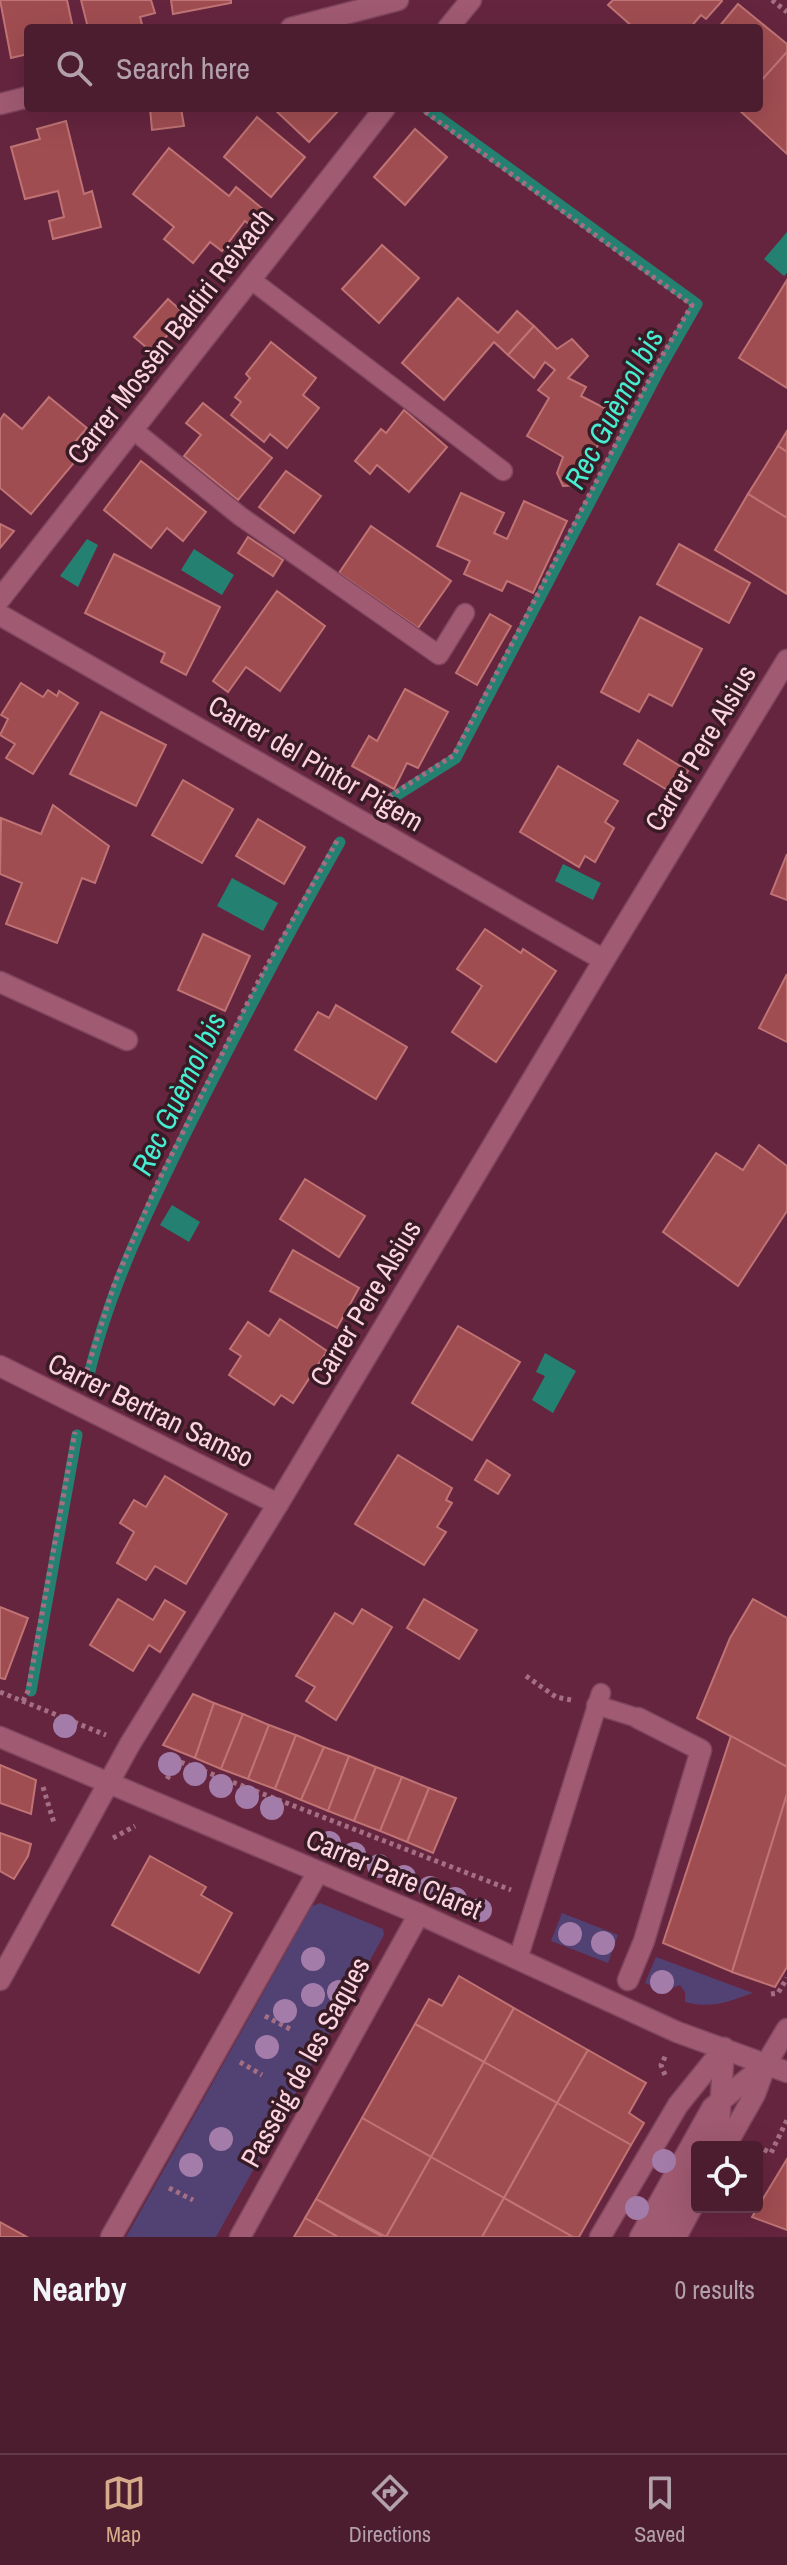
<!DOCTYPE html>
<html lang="en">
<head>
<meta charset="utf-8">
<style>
  :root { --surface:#4c1c2f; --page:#532537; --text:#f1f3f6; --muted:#b2a1aa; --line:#633a4b; --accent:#d6ab8b }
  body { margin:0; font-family:"Archivo Narrow",sans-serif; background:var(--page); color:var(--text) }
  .controls { position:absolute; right:24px; bottom:24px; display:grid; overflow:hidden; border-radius:8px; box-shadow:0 8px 32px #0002 }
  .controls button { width:72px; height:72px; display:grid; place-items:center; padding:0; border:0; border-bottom:2px solid var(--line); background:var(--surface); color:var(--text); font:40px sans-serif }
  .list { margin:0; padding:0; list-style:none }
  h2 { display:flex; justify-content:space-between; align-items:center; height:104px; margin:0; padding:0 32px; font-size:34px }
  h2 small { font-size:26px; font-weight:400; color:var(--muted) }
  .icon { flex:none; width:44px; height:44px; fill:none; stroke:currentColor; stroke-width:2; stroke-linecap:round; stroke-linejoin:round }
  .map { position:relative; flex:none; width:787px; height:2237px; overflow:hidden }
  .search { position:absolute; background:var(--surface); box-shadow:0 8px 32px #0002; left:24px; right:24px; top:24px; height:88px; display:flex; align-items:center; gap:20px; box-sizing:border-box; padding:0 28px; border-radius:8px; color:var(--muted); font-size:30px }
  .sheet { height:216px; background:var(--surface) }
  nav { display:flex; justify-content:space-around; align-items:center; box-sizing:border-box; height:112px; border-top:2px solid var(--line); background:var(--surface); font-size:22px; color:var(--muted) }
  nav a { display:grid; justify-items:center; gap:4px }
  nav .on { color:var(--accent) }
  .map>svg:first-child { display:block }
  .green { fill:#524173 }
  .water { fill:#248171 }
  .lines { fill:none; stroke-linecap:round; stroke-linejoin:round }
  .stream { stroke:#248171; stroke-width:11 }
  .building { fill:#a04d51; stroke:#bf7374; stroke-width:2 }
  .service-casing { stroke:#7e455d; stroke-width:21 }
  .pedestrian-casing { stroke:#7e455d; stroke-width:23 }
  .minor-casing { stroke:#7e455d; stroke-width:23 }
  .secondary-casing { stroke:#7e455d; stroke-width:23 }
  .path { stroke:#a56f83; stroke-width:5; stroke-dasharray:4 4; stroke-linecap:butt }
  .service { stroke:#a05a72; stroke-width:18 }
  .pedestrian { stroke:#a05a72; stroke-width:20 }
  .minor { stroke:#a05a72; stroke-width:20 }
  .secondary { stroke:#a05a72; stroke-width:20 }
  .tree { fill:#a37ca9 }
  .labels { text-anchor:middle; stroke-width:7; stroke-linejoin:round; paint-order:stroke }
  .street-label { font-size:28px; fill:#fcd3df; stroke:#391b26 }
  .water-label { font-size:30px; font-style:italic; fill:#47edd1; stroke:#391b26 }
</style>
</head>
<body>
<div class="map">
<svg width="787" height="2237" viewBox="0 0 787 2237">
  <rect width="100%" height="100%" fill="#66253f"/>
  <g class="green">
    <path d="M320,1903L383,1929L384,1935L216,2237H126L312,1906Z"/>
    <path d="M562,1913L618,1935L608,1963L551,1941Z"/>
    <path d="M656,1957L753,1993C727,2002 713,2009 685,2002V1992L680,1985L664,1991L645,1983Z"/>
  </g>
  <g class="water">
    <path d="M787,232V273L784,276L764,259Z"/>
    <path d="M87,539L98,545L78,587L60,576Z"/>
    <path d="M194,549L234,575L222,595L181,570Z"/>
    <path d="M563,864L601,883L593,900L555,881Z"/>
    <path d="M232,878L278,903L263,931L217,906Z"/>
    <path d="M172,1205L200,1222L189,1242L160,1225Z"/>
    <path d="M545,1353L576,1371L553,1413L532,1400L545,1376L536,1372Z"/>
  </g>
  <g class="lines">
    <g class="stream">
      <path d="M386,802L456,758L662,365L697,304L426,108"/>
      <path d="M88,1379C109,1289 151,1204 192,1121C240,1026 288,934 340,842"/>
      <path d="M31,1691L77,1435"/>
    </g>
  </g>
  <g class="building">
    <path d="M0,0H67L73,28H28V54L11,58Z"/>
    <path d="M81,0H151L155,13L140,17L143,28H88Z"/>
    <path d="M171,0H231V3L173,14Z"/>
    <path d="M613,0H721L722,1L706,19L701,15L690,28H634L608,5Z"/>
    <path d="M738,4L787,44V52L759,83V28H718Z"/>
    <path d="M787,52V154L737,108H759V83Z"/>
    <path d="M150,108H181L184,126L152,130Z"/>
    <path d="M273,108H341L309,142Z"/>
    <path d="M257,117L305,157L271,197L224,157Z"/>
    <path d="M66,121L84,194L92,191L101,227L53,239L49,221L64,217L58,191L25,199L11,147L40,139L37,129Z"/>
    <path d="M415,129L447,157L405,205L374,177Z"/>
    <path d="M169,148L229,196L236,187L269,214L256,230L245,221L222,251L210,242L193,263L164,239L174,227L133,194Z"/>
    <path d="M382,245L419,278L379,323L342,289Z"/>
    <path d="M787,280V388L739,358Z"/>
    <path d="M458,298L498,333L517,311L534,326L508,355L494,342L444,400L402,363Z"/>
    <path d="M168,299L186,315L152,352L134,337Z"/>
    <path d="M534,326L557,349L572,339L588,356L568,378L586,387L581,396L614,413L578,485L563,486L557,473L563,457L527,436L549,398L538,390L555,370L545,362L534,378L508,355Z"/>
    <path d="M271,342L316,378L303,395L319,408L287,448L270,434L264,442L231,415L241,402L235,397L250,378L246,374Z"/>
    <path d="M49,397L87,428L68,450L78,458L31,514L0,488V420L4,414L22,429Z"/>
    <path d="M203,403L272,458L238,500L184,456L201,435L186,423Z"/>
    <path d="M404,410L447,447L409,492L377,465L370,474L355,461L381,429L386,433Z"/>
    <path d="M787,431V452L778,446Z"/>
    <path d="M778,446L787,452V518L748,494Z"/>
    <path d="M141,461L206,512L183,541L167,528L151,548L104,510Z"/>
    <path d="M286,471L321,496L294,533L259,507Z"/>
    <path d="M461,493L504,513L494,533L507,539L524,501L567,521L533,593L507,581L502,591L464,574L470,561L437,546Z"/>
    <path d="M748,494L787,518V594L715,550Z"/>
    <path d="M0,524L14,531L0,548Z"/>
    <path d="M371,526L451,581L418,628L339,573Z"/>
    <path d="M248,537L283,560L273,576L238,553Z"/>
    <path d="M679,544L750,583L729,623L657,584Z"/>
    <path d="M114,554L220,607L186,675L161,662L165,653L85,613Z"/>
    <path d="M277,591L325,626L280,691L246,667L228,692L213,681Z"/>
    <path d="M490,614L511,626L477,685L456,673Z"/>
    <path d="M640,617L702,649L672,706L649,694L639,712L601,692Z"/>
    <path d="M21,683L43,697L48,690L57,696L59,691L78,703L33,774L6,758L15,744L0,735L8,719L1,715Z"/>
    <path d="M405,689L448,712L418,768L407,763L394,789L352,766L369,736L377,741Z"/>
    <path d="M101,712L166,745L136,806L70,774Z"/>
    <path d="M638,740L688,771L674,794L624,764Z"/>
    <path d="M558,766L618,801L605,822L614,828L595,862L585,856L579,867L520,832Z"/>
    <path d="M183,780L233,809L202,863L152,835Z"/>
    <path d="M53,805L109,846L95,883L82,878L57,943L6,924L22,883L0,874L1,818L41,834Z"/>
    <path d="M258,819L305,847L284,884L236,856Z"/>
    <path d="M787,854V900L771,894Z"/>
    <path d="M485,929L521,953L523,949L556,971L496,1062L452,1032L482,986L457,969Z"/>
    <path d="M203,934L250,956L225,1011L178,990Z"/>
    <path d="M787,974V1042L759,1028Z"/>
    <path d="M336,1005L407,1047L376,1099L295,1050L318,1012L329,1018Z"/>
    <path d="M759,1145L787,1166V1211L738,1286L663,1232L716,1153L743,1170Z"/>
    <path d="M305,1179L365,1216L339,1257L280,1219Z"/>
    <path d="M293,1250L359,1288L337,1328L270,1291Z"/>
    <path d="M280,1319L327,1351L293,1403L281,1395L274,1405L229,1375L241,1356L230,1349L248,1322L269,1336Z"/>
    <path d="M458,1326L520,1362L472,1440L412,1403Z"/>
    <path d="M398,1455L452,1488L446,1500L452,1503L437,1527L446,1532L424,1565L355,1524Z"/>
    <path d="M487,1460L510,1475L498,1494L475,1480Z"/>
    <path d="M165,1476L227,1514L186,1584L155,1566L146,1580L117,1563L134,1532L120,1523L134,1500L146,1507Z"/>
    <path d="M118,1599L153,1620L165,1600L185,1612L160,1652L149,1645L133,1671L90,1645Z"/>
    <path d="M424,1599L477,1630L459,1659L407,1628Z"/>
    <path d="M753,1599L787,1618V1767L697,1718L730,1638Z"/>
    <path d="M0,1607L28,1618L5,1679L0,1678Z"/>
    <path d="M362,1609L392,1627L336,1720L306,1701L315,1687L296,1676L335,1613L353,1624Z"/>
    <path d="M193,1694L214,1703L195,1758L163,1745Z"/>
    <path d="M214,1703L243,1714L221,1769L195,1758Z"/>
    <path d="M243,1714L269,1725L248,1779L221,1769Z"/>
    <path d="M269,1725L296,1735L275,1789L248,1779Z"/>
    <path d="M296,1735L324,1747L301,1800L275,1789Z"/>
    <path d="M731,1736L787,1767V1794L732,1972L663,1943Z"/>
    <path d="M324,1747L349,1756L328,1811L301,1800Z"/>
    <path d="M349,1756L376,1767L354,1821L328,1811Z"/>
    <path d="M0,1765L36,1780L31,1814L0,1803Z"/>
    <path d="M376,1767L402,1777L380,1831L354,1821Z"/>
    <path d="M402,1777L429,1788L407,1842L380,1831Z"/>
    <path d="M429,1788L456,1798L433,1853L407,1842Z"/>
    <path d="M787,1794V1967L775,1987L732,1972Z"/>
    <path d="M0,1833L31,1844L28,1856L14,1879L0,1871Z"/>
    <path d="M150,1856L206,1887L201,1895L232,1913L199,1973L112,1925Z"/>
    <path d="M459,1976L514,2008L484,2062L415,2024L429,1999L442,2006Z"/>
    <path d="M514,2008L588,2050L557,2103L484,2062Z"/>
    <path d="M415,2024L484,2062L431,2157L362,2118Z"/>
    <path d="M588,2050L646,2083L629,2113L644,2123L631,2145L557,2103Z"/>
    <path d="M484,2062L557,2103L504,2198L431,2157Z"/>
    <path d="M557,2103L631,2145L579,2237H573L504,2198Z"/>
    <path d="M362,2118L431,2157L386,2237L316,2199Z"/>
    <path d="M431,2157L504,2198L482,2237H386Z"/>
    <path d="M787,2159V2230L752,2217Z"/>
    <path d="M504,2198L543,2220L573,2237H482Z"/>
    <path d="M316,2199L350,2219L383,2237H338L305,2218Z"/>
    <path d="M305,2218L338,2237H294Z"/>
    <path d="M0,2222L27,2237H0Z"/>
  </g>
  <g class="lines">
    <defs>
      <g id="service">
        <path d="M250,279L503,471"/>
        <path d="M132,429L240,516L439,655L465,613"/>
        <path d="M596,1705L638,1718"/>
        <path d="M518,1959L601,1693"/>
      </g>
      <path id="pedestrian" d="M628,1980L644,1941L701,1750L638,1718"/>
      <g id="minor">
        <path d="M291,28L398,0"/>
        <path d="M448,28L471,0"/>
        <path d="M0,104L28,97"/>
        <path d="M0,599L385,108"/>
        <path d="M0,615L604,960"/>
        <path d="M0,982L127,1040"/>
        <path d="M0,1366L278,1504"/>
        <path d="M0,1737L419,1914L677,2032L787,2072"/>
        <path d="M0,1980L130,1744L278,1504L604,960L787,660"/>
        <path d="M708,2147L719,2127L724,2048"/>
        <path d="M111,2237L318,1872"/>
        <path d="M240,2237L419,1914"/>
        <path d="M600,2237L678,2105L724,2048"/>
        <path d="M659,2237L697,2167"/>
      </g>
      <g id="secondary">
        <path d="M725,2147L755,2094L766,2064L787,2029"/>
        <path d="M640,2237L712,2108L766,2064"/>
        <path d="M676,2237L697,2198"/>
      </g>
    </defs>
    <use href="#service" class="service-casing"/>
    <use href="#pedestrian" class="pedestrian-casing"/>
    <use href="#minor" class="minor-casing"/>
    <use href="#secondary" class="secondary-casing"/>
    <g class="path">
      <path d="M772,0L787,12"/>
      <path d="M382,801L454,755L658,363L692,305L420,108"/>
      <path d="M84,1379L115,1282L157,1184L259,980L338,839"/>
      <path d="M526,1676L556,1697L571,1700"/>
      <path d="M0,1692L106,1735"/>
      <path d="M23,1701L28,1691L75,1432"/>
      <path d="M167,1779L178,1761L511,1890"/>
      <path d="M43,1787L54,1823"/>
      <path d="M113,1838L135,1826"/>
      <path d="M771,1994L778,1993L787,1978"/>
      <path d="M265,2016L290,2029"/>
      <path d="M240,2062L262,2075"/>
      <path d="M665,2075L661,2065L666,2055"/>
      <path d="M757,2146L771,2153L787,2120"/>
      <path d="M169,2188L193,2200"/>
    </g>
    <use href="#service" class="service"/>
    <use href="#pedestrian" class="pedestrian"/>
    <use href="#minor" class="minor"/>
    <use href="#secondary" class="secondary"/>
  </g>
  <g class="tree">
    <circle cx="65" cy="1726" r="12"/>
    <circle cx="170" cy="1764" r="12"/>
    <circle cx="195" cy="1774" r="12"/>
    <circle cx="221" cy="1786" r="12"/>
    <circle cx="247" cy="1797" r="12"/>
    <circle cx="272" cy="1808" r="12"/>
    <circle cx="329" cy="1843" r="12"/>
    <circle cx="354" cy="1854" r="12"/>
    <circle cx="379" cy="1866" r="12"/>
    <circle cx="404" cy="1877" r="12"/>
    <circle cx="430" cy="1888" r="12"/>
    <circle cx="455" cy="1899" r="12"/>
    <circle cx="480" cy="1910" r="12"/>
    <circle cx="570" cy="1934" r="12"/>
    <circle cx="603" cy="1943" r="12"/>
    <circle cx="313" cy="1959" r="12"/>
    <circle cx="662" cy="1982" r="12"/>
    <circle cx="339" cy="1992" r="12"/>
    <circle cx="313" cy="1995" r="12"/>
    <circle cx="285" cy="2011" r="12"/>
    <circle cx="267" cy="2047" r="12"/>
    <circle cx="221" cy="2139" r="12"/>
    <circle cx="664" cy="2161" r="12"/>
    <circle cx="191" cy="2165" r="12"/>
    <circle cx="637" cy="2208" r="12"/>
  </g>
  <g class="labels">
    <g class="street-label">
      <text transform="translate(170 336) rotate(-52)" y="10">Carrer Mossèn Baldiri Reixach</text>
      <text transform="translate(700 748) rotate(-59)" y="10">Carrer Pere Alsius</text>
      <text transform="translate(316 763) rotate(30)" y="10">Carrer del Pintor Pigem</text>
      <text transform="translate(365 1303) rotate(-59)" y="10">Carrer Pere Alsius</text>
      <text transform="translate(151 1410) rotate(26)" y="10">Carrer Bertran Samso</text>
      <text transform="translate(394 1874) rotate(23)" y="10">Carrer Pare Claret</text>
      <text transform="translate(305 2062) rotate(-61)" y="10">Passeig de les Saques</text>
    </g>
    <g class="water-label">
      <text transform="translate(614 409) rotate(-62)" y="10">Rec Guèmol bis</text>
      <text transform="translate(179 1094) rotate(-64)" y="10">Rec Guèmol bis</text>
    </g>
  </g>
</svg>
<div class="controls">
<button><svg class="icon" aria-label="locate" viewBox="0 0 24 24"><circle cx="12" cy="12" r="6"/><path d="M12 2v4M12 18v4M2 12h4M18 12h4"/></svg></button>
</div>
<div class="search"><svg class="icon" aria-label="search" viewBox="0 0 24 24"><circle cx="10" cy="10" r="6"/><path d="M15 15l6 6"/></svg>Search here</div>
</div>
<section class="sheet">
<h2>Nearby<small>0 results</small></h2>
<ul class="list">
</ul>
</section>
<nav>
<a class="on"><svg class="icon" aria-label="map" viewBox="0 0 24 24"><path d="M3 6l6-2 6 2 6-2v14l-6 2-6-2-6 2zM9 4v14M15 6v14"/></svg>Map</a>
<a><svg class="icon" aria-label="directions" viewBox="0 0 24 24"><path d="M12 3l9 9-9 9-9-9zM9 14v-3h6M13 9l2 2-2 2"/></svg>Directions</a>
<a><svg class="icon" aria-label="saved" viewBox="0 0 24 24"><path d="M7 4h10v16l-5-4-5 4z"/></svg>Saved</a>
</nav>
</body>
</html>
